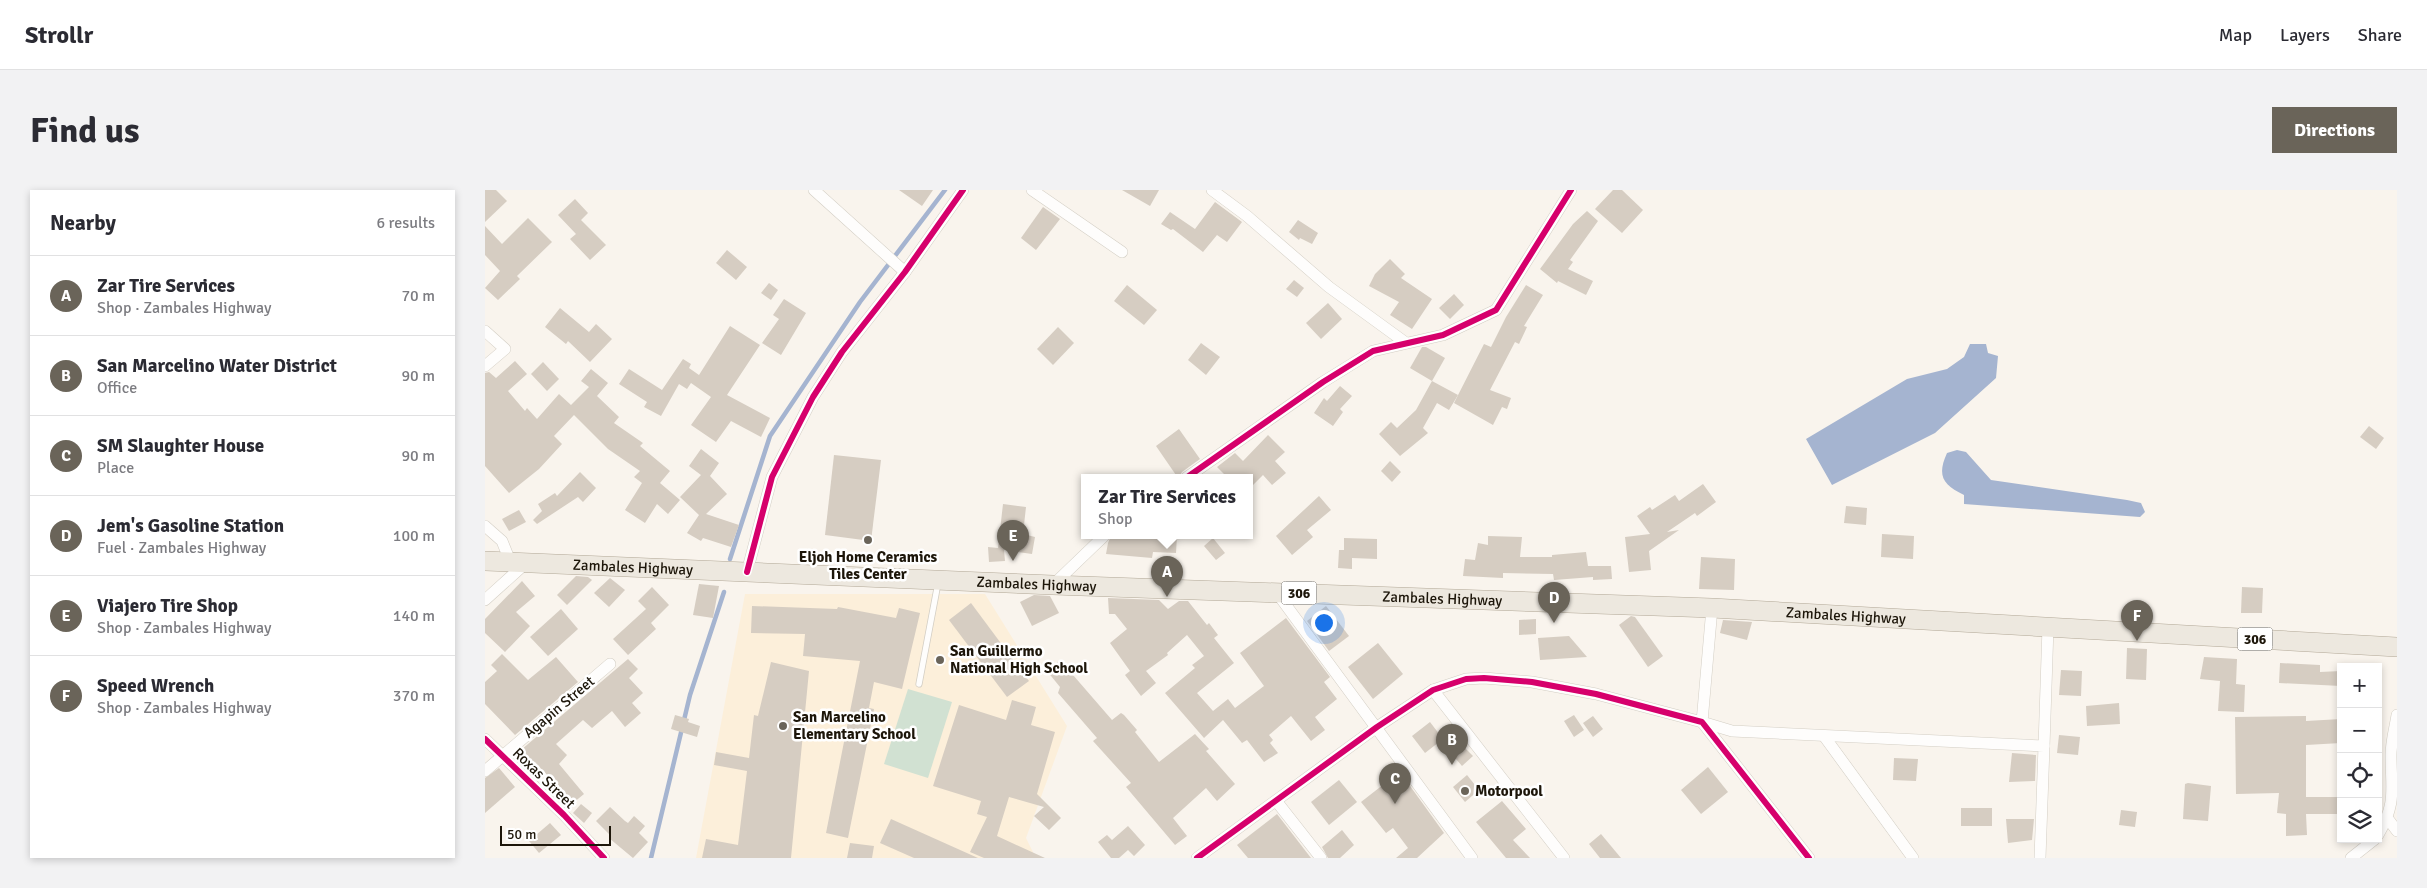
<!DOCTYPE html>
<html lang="en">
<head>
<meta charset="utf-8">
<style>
  :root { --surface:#fff; --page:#f2f2f3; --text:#2b2b33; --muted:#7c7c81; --line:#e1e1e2; --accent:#6a6459 }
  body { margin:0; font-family:Signika,sans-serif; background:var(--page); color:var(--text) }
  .controls { position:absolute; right:15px; bottom:15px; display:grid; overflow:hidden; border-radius:0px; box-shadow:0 2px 8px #0003 }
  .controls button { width:45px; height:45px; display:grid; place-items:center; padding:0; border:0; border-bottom:1px solid var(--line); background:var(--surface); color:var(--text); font:25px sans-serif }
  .scale { position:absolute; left:15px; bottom:12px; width:111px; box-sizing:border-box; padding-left:5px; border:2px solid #1d160a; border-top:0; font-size:14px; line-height:18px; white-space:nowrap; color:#1d160a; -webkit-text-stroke:4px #fff; paint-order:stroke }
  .you { position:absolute; left:838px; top:432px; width:18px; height:18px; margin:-12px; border:4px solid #fff; border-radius:50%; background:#1a73e8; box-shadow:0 0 0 8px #1a73e833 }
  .badge { display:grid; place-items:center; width:32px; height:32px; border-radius:50%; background:var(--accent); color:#fff; font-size:16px; font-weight:700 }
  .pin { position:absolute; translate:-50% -41px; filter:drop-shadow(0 1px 2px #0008) }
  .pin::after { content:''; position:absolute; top:26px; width:18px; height:15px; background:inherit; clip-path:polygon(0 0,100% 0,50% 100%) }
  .popup { position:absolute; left:596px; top:284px; width:172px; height:65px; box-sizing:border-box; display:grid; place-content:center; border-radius:0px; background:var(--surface); filter:drop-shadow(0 1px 4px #0005); font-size:16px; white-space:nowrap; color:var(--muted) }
  .popup b { font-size:19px; color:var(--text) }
  .popup::after { content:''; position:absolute; left:50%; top:100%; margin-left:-10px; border:10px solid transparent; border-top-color:var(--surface) }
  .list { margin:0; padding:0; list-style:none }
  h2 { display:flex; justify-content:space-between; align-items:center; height:65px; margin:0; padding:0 20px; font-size:21px }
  h2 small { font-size:16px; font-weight:400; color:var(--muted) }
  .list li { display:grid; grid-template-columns:32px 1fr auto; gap:15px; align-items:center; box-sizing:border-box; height:80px; padding:0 20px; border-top:1px solid var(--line) }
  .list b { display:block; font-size:19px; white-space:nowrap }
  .list p { margin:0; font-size:16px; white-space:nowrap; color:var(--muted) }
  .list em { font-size:16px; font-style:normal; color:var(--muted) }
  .icon { flex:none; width:28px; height:28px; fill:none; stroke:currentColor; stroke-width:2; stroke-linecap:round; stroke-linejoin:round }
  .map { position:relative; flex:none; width:1912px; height:668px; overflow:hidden; border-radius:0px }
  header { display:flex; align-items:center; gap:30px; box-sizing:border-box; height:70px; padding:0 25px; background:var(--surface); border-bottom:1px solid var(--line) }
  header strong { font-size:24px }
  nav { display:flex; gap:28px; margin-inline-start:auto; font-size:18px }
  .intro { display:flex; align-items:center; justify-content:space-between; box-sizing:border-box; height:120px; padding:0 30px }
  h1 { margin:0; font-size:35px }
  .button { padding:12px 22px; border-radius:0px; background:var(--accent); color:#fff; font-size:18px; font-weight:700 }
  main { display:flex; gap:30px; padding:0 30px }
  aside { flex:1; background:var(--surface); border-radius:0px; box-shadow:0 2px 8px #0003 }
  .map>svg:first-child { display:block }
  .built { fill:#fcefda }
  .green { fill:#d1e1d2 }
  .water { fill:#a5b4d0 }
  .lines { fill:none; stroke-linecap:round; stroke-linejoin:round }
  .stream { stroke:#a5b4d0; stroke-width:4.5 }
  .building { fill:#d6cdc2 }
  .service-casing { stroke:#d3cec4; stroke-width:7 }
  .minor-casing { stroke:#d3cec4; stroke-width:12 }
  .primary-casing { stroke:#b2a897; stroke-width:20 }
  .service { stroke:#fefdfc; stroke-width:5.5 }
  .minor { stroke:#fefdfc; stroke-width:11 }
  .primary { stroke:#ede8df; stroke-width:19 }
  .cycleway-casing { stroke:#fff; stroke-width:9 }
  .cycleway { stroke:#d6006c; stroke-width:6 }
  .poi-dot { fill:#6a6459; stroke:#fff; stroke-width:2 }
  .labels { text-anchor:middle; stroke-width:5; stroke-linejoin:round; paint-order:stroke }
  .shield { fill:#fff; stroke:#615c54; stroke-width:1 }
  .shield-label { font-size:14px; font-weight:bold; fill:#1d160a }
  .poi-label { font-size:15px; font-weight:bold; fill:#1d160a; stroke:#fff; text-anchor:start }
  .street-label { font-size:15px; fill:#1d160a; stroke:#fff }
</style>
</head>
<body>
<header>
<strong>Strollr</strong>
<nav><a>Map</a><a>Layers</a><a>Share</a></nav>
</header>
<div class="intro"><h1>Find us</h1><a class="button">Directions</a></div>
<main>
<aside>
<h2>Nearby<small>6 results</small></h2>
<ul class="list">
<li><span class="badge">A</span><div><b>Zar Tire Services</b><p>Shop · Zambales Highway</p></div><em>70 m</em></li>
<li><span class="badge">B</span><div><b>San Marcelino Water District</b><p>Office</p></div><em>90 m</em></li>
<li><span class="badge">C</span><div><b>SM Slaughter House</b><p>Place</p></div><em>90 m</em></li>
<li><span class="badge">D</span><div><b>Jem's Gasoline Station</b><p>Fuel · Zambales Highway</p></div><em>100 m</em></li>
<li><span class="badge">E</span><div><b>Viajero Tire Shop</b><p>Shop · Zambales Highway</p></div><em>140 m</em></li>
<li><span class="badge">F</span><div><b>Speed Wrench</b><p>Shop · Zambales Highway</p></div><em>370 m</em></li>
</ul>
</aside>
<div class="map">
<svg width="1912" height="668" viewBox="0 0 1912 668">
  <rect width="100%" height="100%" fill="#f9f4ed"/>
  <path class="built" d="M260,404H500L582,536L541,648L548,662L545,668H211Z"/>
  <path class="green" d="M423,499L467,512L443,588L399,574Z"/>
  <g class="water">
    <path d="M1485,154H1501L1503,163L1513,166L1511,188L1450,243L1347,295L1321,249L1422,189L1462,179L1479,167Z"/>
    <path d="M1472,260L1481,262L1506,290L1642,310L1656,313L1660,322L1655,327L1479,314V305C1457,295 1452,285 1462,263Z"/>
  </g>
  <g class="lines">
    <g class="stream">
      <path d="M245,369L285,246L375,112L460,0"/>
      <path d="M166,668L205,505L239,402"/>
    </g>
  </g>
  <g class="building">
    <path d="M0,0H11L22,11L0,32Z"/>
    <path d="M414,0H448L437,16Z"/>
    <path d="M637,0H674L665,16Z"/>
    <path d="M1128,0H1137L1158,20L1137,43L1110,19Z"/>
    <path d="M90,9L103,23L96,30L121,55L105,70L85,49L91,44L73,25Z"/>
    <path d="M730,12L757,32L742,52L732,45L718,62L688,39L686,40L676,34L685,22L710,39Z"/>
    <path d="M558,17L575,29L551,60L536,48Z"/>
    <path d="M1102,21L1113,31L1085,70L1088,72L1083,79L1108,91L1101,105L1073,91L1072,93L1055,79L1088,34Z"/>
    <path d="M43,28L67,52L32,86L35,89L13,110L0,98L15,81L0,65V36L17,54Z"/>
    <path d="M813,30L833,43L827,54L815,48L814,50L804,42Z"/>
    <path d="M242,60L262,77L251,90L231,73Z"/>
    <path d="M905,69L920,84L916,88L947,109L927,139L905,125L914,112L884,96L890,84Z"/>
    <path d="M809,90L819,98L812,107L801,99Z"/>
    <path d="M284,93L293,100L286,110L276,103Z"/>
    <path d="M642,95L672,120L659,135L629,111Z"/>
    <path d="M1041,95L1058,105L1039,136L1042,137L1034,154L1030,152L1005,200L1026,208L1022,219L1017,217L1008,235L969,213L999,154L1006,157L1021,127Z"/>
    <path d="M969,104L979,115L965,129L954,118Z"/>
    <path d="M299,109L321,123L296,165L277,153L294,129L288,125Z"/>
    <path d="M843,113L857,129L836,149L821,133Z"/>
    <path d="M75,118L104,142L111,134L127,149L105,172L83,151L81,154L60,137Z"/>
    <path d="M245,136L275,155L242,205L285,228L276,247L246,231L231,252L206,235L226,207L206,193L202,199L194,194L176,226L159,217L162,212L134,194L144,179L177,200L198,169L206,174L204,178L214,185Z"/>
    <path d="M573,137L589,153L568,175L552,159Z"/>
    <path d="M716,153L735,167L721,185L703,170Z"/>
    <path d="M937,157H941L960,168L947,191L925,178Z"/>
    <path d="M30,171L42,184L23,201L40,221L42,218L52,229L74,204L86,215L104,197L96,191L106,179L123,193L112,206L134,227L129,233L158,253L155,256L185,281L175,293L195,310L183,324L172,314L160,333L140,320L157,293L149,287L155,281L123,259L89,225L69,246L77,254L54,279L24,303L0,276V183L4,182L11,188Z"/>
    <path d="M58,172L74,189L62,201L46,184Z"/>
    <path d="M947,191L973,205L964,220L952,213L938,238L943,243L915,266L894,244L906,232L912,238L931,220Z"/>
    <path d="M855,196L867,206L855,219L858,222L848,236L829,223L839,208L842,211Z"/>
    <path d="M1884,236L1899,248L1891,259L1875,247Z"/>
    <path d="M694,239L715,269L697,282L693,288L671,256Z"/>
    <path d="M783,245L800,262L790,271L801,283L787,295L778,285L764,299V288H743L732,277L750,263L758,271Z"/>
    <path d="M216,259L234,273L225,286L242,304L221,324L254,335L246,357L218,348L216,351L202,343L214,325L195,307L216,285L204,276Z"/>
    <path d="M349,265L396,270L386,351L340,345Z"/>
    <path d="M905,271L916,282L907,292L896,281Z"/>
    <path d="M95,282L111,298L98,312L93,307L52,334L48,330L57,321L53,314L70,303L72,306Z"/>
    <path d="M1218,294L1231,312L1212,326L1210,323L1182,342L1194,340L1164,361L1166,380L1144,382L1140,347L1165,344L1152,326L1165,317L1167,320L1190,305L1194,311Z"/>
    <path d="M834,306L846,320L822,340L828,347L807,365L791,346Z"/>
    <path d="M518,314L541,317L538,344L550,347L547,364L519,360L520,371L504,372L503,357L513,358Z"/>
    <path d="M1361,316L1382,318L1381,335L1359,333Z"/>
    <path d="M34,320L41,332L24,341L17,329Z"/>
    <path d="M1397,344L1429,346L1428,369L1396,367Z"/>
    <path d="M626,346L673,349V346H692L691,363L668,362L667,368L621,364L623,353Z"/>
    <path d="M1003,346L1037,347L1035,367H1067V365L1101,362L1103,376H1126L1127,389L1108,390V387L1069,390L1068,384L1018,383V388L978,386L980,369L990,370L993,353L1003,355Z"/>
    <path d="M728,348L740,363L731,370L719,356Z"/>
    <path d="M859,348L892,349V369L867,368V379L853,378L854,360H859Z"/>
    <path d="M1216,367L1250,369L1249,400L1214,399Z"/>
    <path d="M91,386L103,387L107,390L82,415L72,405Z"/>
    <path d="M125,388L140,400L124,417L109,403Z"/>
    <path d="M37,391L50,406L31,422L45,436L20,462L0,443V429Z"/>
    <path d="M214,394L234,396L228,428L208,425Z"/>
    <path d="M167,397L184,415L166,433L171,439L143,465L128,449L161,419L153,411Z"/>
    <path d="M1757,397L1778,398L1777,423H1756Z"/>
    <path d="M549,405L565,406L574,423L547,436L535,412Z"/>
    <path d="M623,408L674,410L683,419L694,411H703L722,435L724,433L733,445L729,448L749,473L712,503L728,521L743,509L750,518L779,496L755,463L801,428L845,487L839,492L852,509L830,527L840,540L826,551L806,526L784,545L788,550L785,553L793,563L779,572L762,550L757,553L738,530L719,548L680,503L710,478L707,475L719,466L702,445L682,463L683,465L661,481L671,493L656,506L640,485L645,481L625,453L642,439L630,424H624Z"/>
    <path d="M486,413L544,491L522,507L464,430Z"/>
    <path d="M267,416L352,419L353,417L411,428L414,418L435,423L417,499L389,492L384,518L389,519L363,648L341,643L375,471L318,466L320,444L266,443Z"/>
    <path d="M841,416L864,446L844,461L822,431Z"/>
    <path d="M76,419L93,439L63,466L45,447Z"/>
    <path d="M1146,426L1150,427L1178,466L1163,477L1134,435Z"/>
    <path d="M1051,429V444L1034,445V430Z"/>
    <path d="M1238,430L1267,432L1262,450L1235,443Z"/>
    <path d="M1084,446L1102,467L1055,470L1053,448Z"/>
    <path d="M893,453L918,484L888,509L863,477Z"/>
    <path d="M1642,458L1662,459L1661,490L1641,489Z"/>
    <path d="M17,464L43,490L71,467L93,492L30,545L0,514V492L12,481L6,475Z"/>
    <path d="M1719,467L1752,469L1751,494L1760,495L1759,522L1733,521L1735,491L1715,489Z"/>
    <path d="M143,469L153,479L144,488L158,503L147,513L156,523L140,537L127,521L107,538L98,530L71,554L82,565L74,574L99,604L88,613L50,572L47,575L36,560Z"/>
    <path d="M575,470L627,530L636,523L639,525L652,540L650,542L674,572L710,544L724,559L721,561L750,594L732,611L721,598L688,628L702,646L690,655L641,597L646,593L608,551L612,548L573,503L575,497L562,481Z"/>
    <path d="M286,472L324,481L306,668H217L221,649L253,655L262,581L229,575L231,562L264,568L269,525L273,526Z"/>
    <path d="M1795,473L1835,475V482L1856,481V496L1794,493Z"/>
    <path d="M1576,480L1597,481L1596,506L1574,505Z"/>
    <path d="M527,510L551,517L546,535L570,542L552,604L576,628L564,640L549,626L559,617L524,607L512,646L560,668H499L485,662L502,627L492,624L496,611L448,596L474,515L521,530Z"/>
    <path d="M1634,513L1635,534L1602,536L1601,516Z"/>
    <path d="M190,525L204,529L203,532L215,536L212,547L186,539Z"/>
    <path d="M1089,525L1099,540L1089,547L1079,531Z"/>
    <path d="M1108,526L1118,539L1108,547L1098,533Z"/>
    <path d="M1821,526V531L1856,529V553L1821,555V607H1856V624H1821L1822,645L1801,646V624L1792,623L1794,603L1751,604L1750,527Z"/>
    <path d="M945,532L958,549L940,563L927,546Z"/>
    <path d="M1574,545L1595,547L1593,565L1572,563Z"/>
    <path d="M975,553L988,566L977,576L965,562Z"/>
    <path d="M1527,563L1551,565L1550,591L1524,592Z"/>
    <path d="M1409,568L1433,569L1431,591L1408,590Z"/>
    <path d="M1223,577L1243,602L1216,624L1196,600Z"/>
    <path d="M14,578L30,597L0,623V588Z"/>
    <path d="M982,585L994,600L980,612L968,597Z"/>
    <path d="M908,587L914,594L920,589L959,643L932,668H911L923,658L908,638L901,643L876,612Z"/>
    <path d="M854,590L872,612L844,635L826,612Z"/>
    <path d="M1703,593L1726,596L1723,631L1698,629L1700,594Z"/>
    <path d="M1017,611L1041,639L1028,650L1045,668H1021L991,632Z"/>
    <path d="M96,614L107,623L99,633L88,623Z"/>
    <path d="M125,617L140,631L143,633L149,626L160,636L154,643L163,652L148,668L124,648L126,646L111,631Z"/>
    <rect x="1476" y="618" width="31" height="18"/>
    <path d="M1636,620L1652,622L1650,637L1634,635Z"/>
    <path d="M792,624L826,668H763L752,655Z"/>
    <path d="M406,629L493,668H429L395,653Z"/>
    <path d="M1521,629H1549L1547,650L1523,653Z"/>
    <path d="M65,633L76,645L54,663L44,651Z"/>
    <path d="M643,636L660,655L649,666L643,660L634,668H626L613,652L622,645L627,650Z"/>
    <path d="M857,640L869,655L855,668H843L837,657Z"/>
    <path d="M1116,644L1136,668H1115L1104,654Z"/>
    <path d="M365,653L389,656L387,668H362Z"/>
  </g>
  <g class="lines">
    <defs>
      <path id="service" d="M434,494L453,393"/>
      <g id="minor">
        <path d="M329,0L420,82"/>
        <path d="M547,0L637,62"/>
        <path d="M727,0L762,26L844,97L921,153"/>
        <path d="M0,141L20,159L0,176"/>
        <path d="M701,288L838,192L888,161L958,145L1011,120L1086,0"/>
        <path d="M0,336L17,351L25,371"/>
        <path d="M262,382L287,287L328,207L357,162L420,82L478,0"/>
        <path d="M568,395L619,346"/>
        <path d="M792,403L987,668"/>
        <path d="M0,410L41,373"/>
        <path d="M1227,418L1217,532L1247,541L1559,556L1555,668"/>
        <path d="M948,500L1079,668"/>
        <path d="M1339,546L1428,668"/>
        <path d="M0,549L79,625L119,668"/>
        <path d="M1559,556L1563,437"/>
        <path d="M0,581L125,474"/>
        <path d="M792,612L836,668"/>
        <path d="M1903,629L1912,641"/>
        <path d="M1893,645C1912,613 1906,599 1906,565C1906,552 1910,538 1912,525"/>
        <path d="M712,668L892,537L948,500L981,489L999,488L1047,492L1111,504L1217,532L1324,668"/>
        <path d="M1866,668L1890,649"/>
      </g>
      <g id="primary">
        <path id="s1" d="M0,371L568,395L1227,418L1912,457"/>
      </g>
    </defs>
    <use href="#service" class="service-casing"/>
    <use href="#minor" class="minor-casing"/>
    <use href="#primary" class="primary-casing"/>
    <use href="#service" class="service"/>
    <use href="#minor" class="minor"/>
    <use href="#primary" class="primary"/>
    <defs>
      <g id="cycleway">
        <path d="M701,288L838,192L888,161L958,145L1011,120L1086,0"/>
        <path d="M262,382L287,287L328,207L357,162L420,82L478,0"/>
        <path d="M0,549L79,625L119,668"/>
        <path d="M712,668L892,537L948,500L981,489L999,488L1047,492L1111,504L1217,532L1324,668"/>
      </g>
    </defs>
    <use href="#cycleway" class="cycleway-casing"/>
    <use href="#cycleway" class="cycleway"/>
  </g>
  <g class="poi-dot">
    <circle cx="383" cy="350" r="5"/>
    <circle cx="455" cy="470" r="5"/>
    <circle cx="298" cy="536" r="5"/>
    <circle cx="980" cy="601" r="5"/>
  </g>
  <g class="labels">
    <g class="shield">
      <rect x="796.5" y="391.5" width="35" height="23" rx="4"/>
      <rect x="1752.5" y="437.5" width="35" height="23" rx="4"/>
    </g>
    <g class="shield-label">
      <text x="814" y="408">306</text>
      <text x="1770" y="454">306</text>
    </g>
    <g class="poi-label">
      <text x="383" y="372" text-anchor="middle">Eljoh Home Ceramics<tspan x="383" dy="17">Tiles Center</tspan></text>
      <text x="465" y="466">San Guillermo<tspan x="465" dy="17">National High School</tspan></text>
      <text x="308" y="532">San Marcelino<tspan x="308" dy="17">Elementary School</tspan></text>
      <text x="990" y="606">Motorpool</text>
    </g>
    <g class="street-label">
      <text dy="5" stroke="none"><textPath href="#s1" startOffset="148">Zambales Highway</textPath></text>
      <text dy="5" stroke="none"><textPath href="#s1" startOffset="552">Zambales Highway</textPath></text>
      <text dy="5" stroke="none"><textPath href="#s1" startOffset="958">Zambales Highway</textPath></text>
      <text dy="5" stroke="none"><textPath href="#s1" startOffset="1362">Zambales Highway</textPath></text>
      <text transform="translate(74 517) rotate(-40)" y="5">Agapin Street</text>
      <text transform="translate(59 588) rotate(44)" y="5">Roxas Street</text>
    </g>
  </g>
</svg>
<div class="controls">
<button>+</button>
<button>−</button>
<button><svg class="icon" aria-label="locate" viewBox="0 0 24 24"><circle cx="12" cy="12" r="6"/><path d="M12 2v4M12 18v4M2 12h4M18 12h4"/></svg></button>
<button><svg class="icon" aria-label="layers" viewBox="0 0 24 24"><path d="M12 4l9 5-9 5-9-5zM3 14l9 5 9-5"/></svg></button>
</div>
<div class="scale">50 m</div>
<div class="you"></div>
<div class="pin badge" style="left:682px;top:407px">A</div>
<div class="popup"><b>Zar Tire Services</b>Shop</div>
<div class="pin badge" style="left:967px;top:575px">B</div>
<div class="pin badge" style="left:910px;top:614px">C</div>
<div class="pin badge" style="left:1069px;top:433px">D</div>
<div class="pin badge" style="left:528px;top:371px">E</div>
<div class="pin badge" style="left:1652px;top:451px">F</div>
</div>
</main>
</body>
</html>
